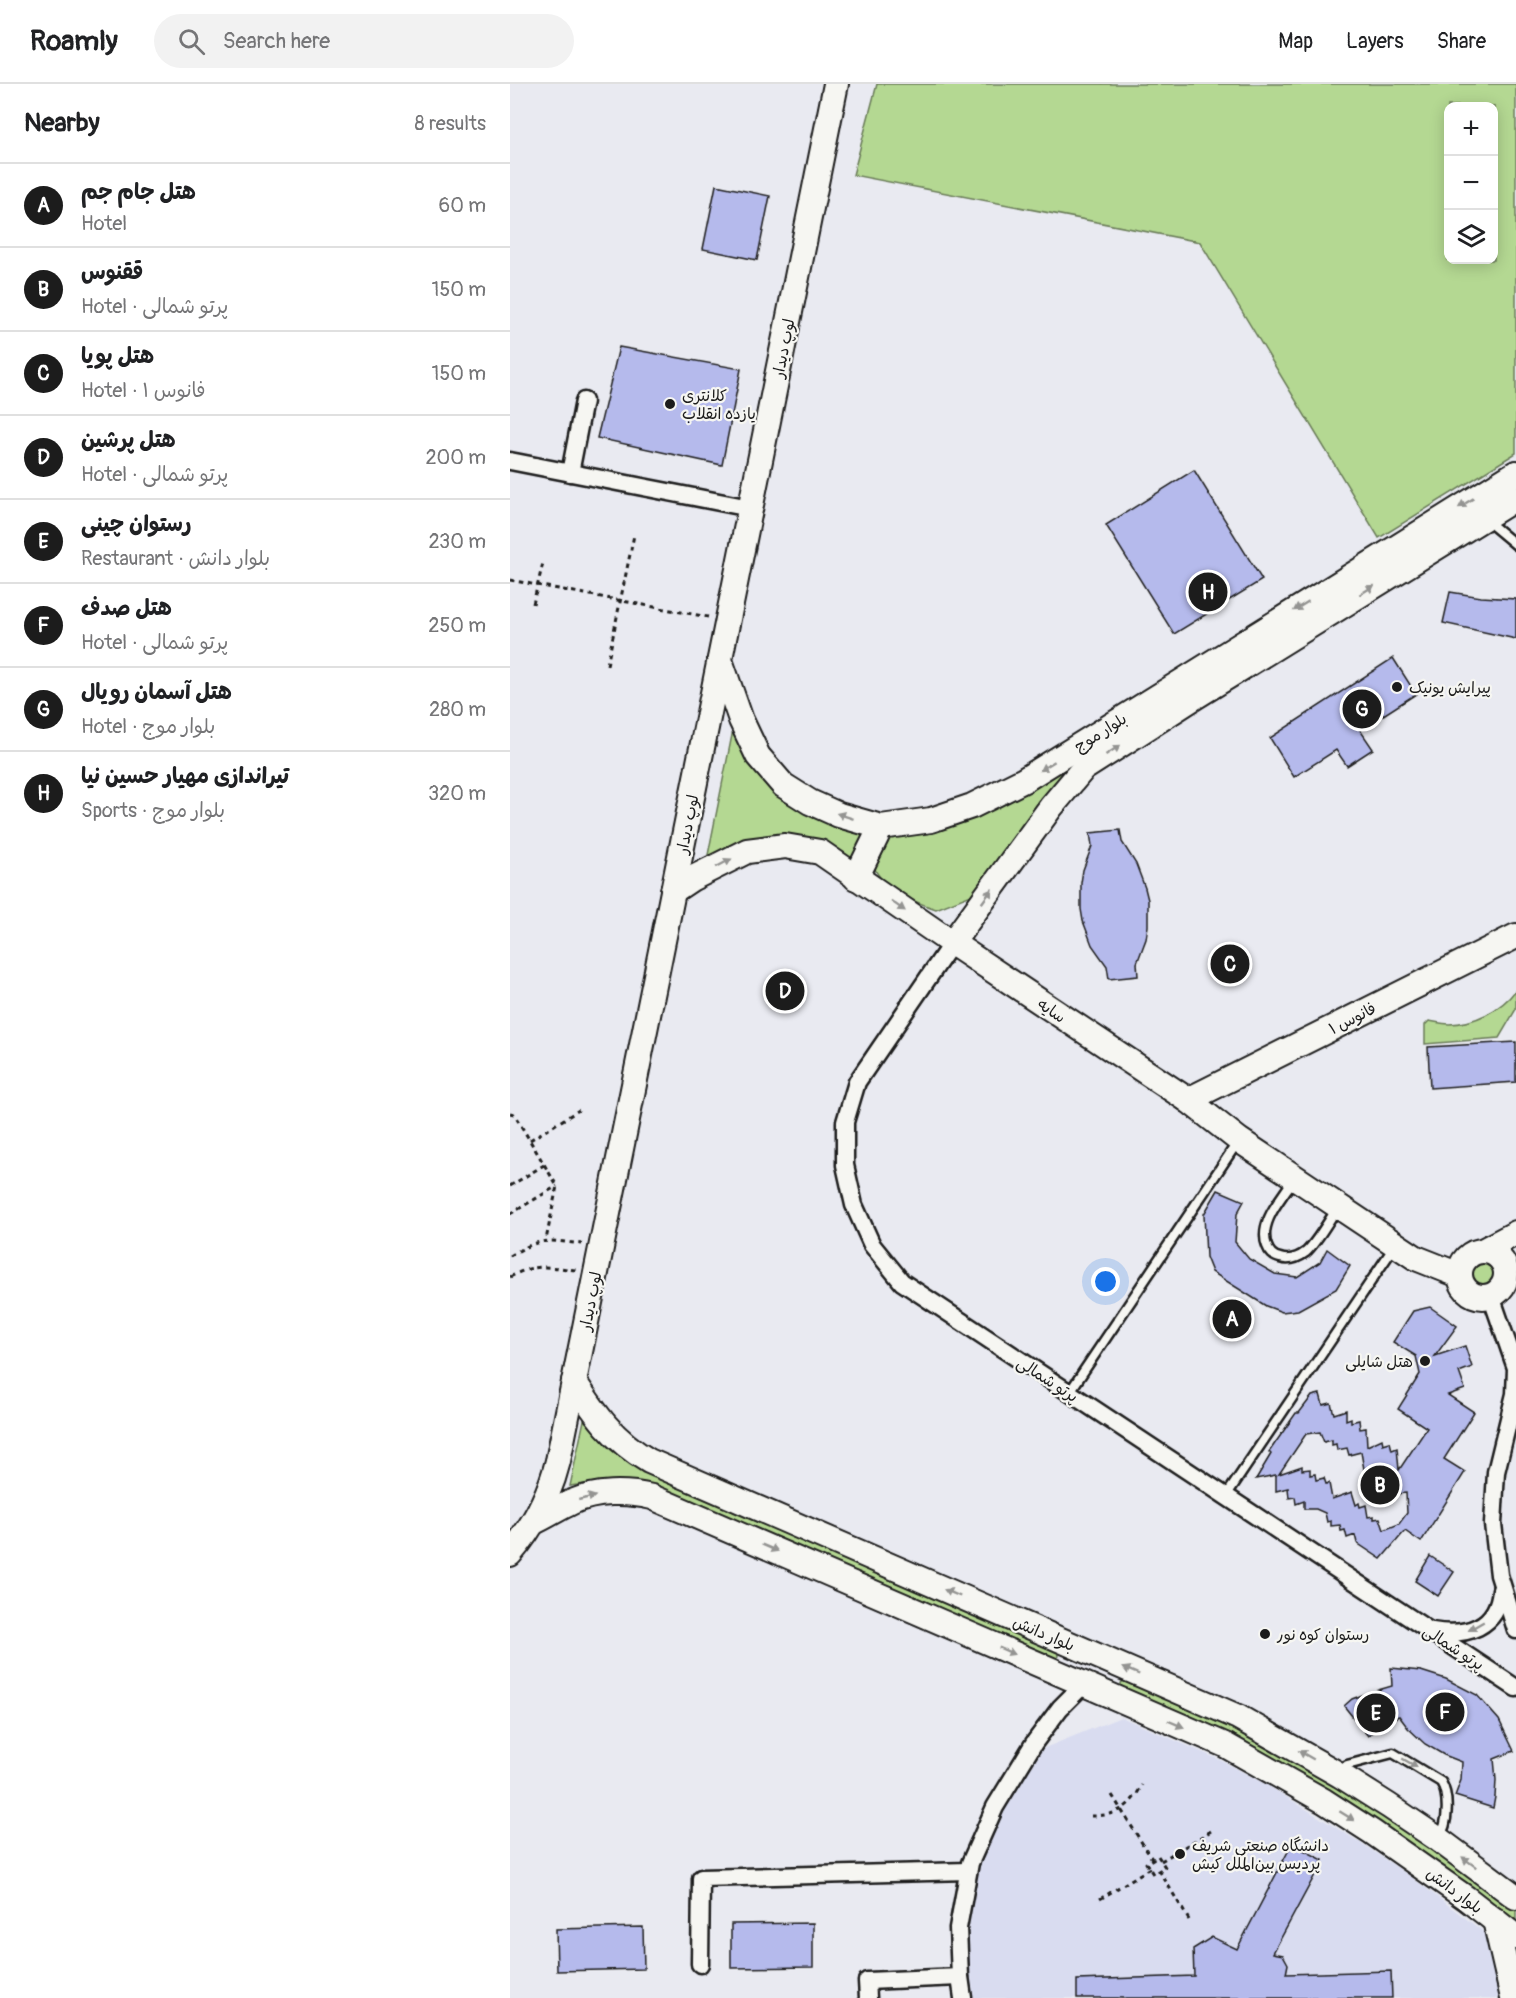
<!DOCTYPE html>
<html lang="en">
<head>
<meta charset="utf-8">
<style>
  :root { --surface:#fff; --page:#f2f2f2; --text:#202124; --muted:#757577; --line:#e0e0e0; --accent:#1c1c1c }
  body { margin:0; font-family:Pangolin,"Playpen Sans Arabic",sans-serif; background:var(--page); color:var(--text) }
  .controls { position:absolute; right:18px; top:18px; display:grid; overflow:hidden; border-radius:12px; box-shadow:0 3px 15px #0003 }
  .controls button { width:54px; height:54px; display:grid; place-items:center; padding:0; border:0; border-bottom:2px solid var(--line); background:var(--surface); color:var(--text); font:30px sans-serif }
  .you { position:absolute; left:596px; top:1198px; width:21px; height:21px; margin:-15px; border:4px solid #fff; border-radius:50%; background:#1a73e8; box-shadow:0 0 0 9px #1a73e833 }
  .badge { display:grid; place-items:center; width:39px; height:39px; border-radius:50%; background:var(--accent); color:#fff; font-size:20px; font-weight:700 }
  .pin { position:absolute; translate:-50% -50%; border:3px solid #fff; box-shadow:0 2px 6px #0006 }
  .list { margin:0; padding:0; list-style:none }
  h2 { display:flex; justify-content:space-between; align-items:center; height:78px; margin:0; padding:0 24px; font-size:26px }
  h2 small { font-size:20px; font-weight:400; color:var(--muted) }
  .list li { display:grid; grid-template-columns:39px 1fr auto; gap:18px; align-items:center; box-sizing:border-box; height:84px; padding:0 24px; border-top:2px solid var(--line) }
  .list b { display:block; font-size:22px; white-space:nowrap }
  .list p { margin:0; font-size:20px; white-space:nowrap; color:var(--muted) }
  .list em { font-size:20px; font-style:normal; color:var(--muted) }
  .icon { flex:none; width:33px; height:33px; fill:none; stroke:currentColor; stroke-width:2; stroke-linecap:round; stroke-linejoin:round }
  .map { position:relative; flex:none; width:1006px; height:1914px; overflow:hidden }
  header { display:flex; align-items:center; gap:36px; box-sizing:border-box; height:84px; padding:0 30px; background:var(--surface); border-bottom:2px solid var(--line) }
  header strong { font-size:28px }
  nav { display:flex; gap:33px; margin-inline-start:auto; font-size:21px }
  .search { width:420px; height:54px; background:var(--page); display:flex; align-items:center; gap:15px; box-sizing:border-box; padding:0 21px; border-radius:33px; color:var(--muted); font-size:22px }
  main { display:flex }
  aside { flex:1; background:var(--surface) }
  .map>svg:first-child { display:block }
  .built { fill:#d9dcf0 }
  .green { fill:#b4d892; stroke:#687a57; stroke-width:1.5; fill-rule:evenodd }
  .building { fill:#b5baec; stroke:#1c1c1c; stroke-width:1.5; fill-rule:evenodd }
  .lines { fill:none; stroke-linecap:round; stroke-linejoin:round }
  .lane-casing { stroke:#1c1c1c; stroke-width:13 }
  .street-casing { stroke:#1c1c1c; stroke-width:21 }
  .secondary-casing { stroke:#1c1c1c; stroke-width:28 }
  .path { stroke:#1c1c1c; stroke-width:3; stroke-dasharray:4.5 4.5; stroke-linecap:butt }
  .lane { stroke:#f6f6f2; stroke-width:8 }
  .street { stroke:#f6f6f2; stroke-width:16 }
  .secondary { stroke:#f6f6f2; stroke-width:24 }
  .oneway { fill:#949492 }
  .poi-dot { fill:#1c1c1c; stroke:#f6f6f2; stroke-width:2 }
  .labels { text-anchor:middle; stroke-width:4.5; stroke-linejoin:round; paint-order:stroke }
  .street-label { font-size:16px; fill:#1c1c1c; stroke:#f6f6f2 }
  .poi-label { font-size:16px; fill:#1c1c1c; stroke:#f6f6f2; text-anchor:start }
</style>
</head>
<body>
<header>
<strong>Roamly</strong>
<div class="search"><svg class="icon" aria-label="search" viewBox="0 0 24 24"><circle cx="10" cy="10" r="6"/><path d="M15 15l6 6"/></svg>Search here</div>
<nav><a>Map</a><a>Layers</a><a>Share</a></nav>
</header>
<main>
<aside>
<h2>Nearby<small>8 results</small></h2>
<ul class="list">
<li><span class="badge">A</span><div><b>هتل جام جم</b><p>Hotel</p></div><em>60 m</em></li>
<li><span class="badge">B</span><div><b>ققنوس</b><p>Hotel · پرتو شمالی</p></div><em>150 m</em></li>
<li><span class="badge">C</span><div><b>هتل پویا</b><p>Hotel · فانوس ۱</p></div><em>150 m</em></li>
<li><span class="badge">D</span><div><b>هتل پرشین</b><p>Hotel · پرتو شمالی</p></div><em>200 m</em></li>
<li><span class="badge">E</span><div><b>رستوان چینی</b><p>Restaurant · بلوار دانش</p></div><em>230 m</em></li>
<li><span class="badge">F</span><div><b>هتل صدف</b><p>Hotel · پرتو شمالی</p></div><em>250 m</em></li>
<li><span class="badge">G</span><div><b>هتل آسمان رویال</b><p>Hotel · بلوار موج</p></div><em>280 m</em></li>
<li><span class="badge">H</span><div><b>تیراندازی مهیار حسین نیا</b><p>Sports · بلوار موج</p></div><em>320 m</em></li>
</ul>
</aside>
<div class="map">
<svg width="1006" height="1914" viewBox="0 0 1006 1914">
  <rect width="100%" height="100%" fill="#e9eaf1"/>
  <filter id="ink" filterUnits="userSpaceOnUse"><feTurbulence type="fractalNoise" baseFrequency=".0167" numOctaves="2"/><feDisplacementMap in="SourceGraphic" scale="12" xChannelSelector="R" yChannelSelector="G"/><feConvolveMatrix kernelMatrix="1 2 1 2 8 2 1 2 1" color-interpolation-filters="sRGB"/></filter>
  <g filter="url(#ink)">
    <path class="built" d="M611,1633L708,1675L757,1701L854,1761L901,1793L975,1849L994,1891L998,1914H462L455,1872L458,1833L469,1779L495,1716L527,1667Z"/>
    <g class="green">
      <path d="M367,0H1006V369L869,454L690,158L343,91ZM938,22H984V176H938Z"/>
      <path d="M225,636L238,667L364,745L348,781L313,763L197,776Z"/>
      <path d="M576,661L469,808L426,825C399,816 369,805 361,775L374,754Z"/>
      <path d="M1006,906V925L989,954L915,960V941L919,937C926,938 932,940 939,940C964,940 991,926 1006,906Z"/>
      <circle cx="973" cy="1190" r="16"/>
      <path d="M74,1336L101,1366L123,1380L548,1566L549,1572L546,1575L540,1576L129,1398L94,1397L60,1402Z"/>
      <path d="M616,1595L724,1641L875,1730L1006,1825V1841L612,1606L611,1599Z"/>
    </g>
    <g class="building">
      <path d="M206,101L260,112L247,176L193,165Z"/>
      <path d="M109,263L231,285L212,381L87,354Z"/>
      <path d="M684,386L752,496L664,550L596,441Z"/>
      <path d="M940,508L971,513L1006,515V555L933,539Z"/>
      <path d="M883,574L906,610L850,646L863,665L837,682L826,666L784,693L760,654Z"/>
      <path d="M610,746L612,758L626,780L635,804L638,816V842L636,855L627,879L628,892L599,895L597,882L582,861L573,837L571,825V799L573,786L582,762L580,749Z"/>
      <path d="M1006,958V998L920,1004L918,963Z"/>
      <path d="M708,1106L734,1117L727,1130L725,1158L739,1175L765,1190L787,1193L810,1178L817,1165L840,1182L826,1205L788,1226L772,1228L756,1222L702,1188L696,1173L694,1130Z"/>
      <path d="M920,1223L947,1242L925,1272L955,1262L962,1283L949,1288L955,1305L938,1311L964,1328L934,1375L955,1388L911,1458L895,1447L871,1475L847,1459L845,1451L837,1454L835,1446L831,1447L830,1441L821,1442V1437L817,1438L815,1429L806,1425H794V1417L786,1420L785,1413L779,1414L778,1404L766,1407V1391L746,1395L761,1370L759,1368L786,1329H789L802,1312L810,1310L813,1321L821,1319L824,1330L836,1326V1336L841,1334V1338L849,1336L850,1345L856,1344L857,1362L872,1355L873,1360L880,1358L882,1366L887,1364L889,1386L917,1344L888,1325L910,1290L906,1272L883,1258L903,1227ZM810,1348L814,1358L822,1356V1361L826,1360L827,1366L837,1364L839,1371L851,1368L855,1391L866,1388L868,1398L882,1397V1406H887L886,1410L896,1409L897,1429L889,1440L874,1446L870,1434L864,1435V1432L858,1433L856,1421L850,1423L849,1419L846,1421L842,1408L822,1415L819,1399L816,1400L814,1394L806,1396L805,1390L800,1391V1385L792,1386V1382L769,1390L796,1350Z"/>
      <path d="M920,1472L944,1488L928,1512L905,1497Z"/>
      <path d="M881,1584L911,1587L936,1595L967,1611L989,1636L1004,1667L984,1675L986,1696L985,1713L983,1724L945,1712L951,1696L952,1678L934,1671L915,1660L898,1644L889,1632L871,1640L858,1652L834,1622L842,1615L858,1609L882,1602Z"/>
      <path d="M782,1760L813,1776L763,1869L773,1871L778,1880L776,1890L881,1887L882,1914H567V1896L684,1892L683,1865L702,1853L727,1865Z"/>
      <path d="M303,1839V1883L221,1884V1840Z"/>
      <path d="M133,1843L134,1885L47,1887L46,1845Z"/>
    </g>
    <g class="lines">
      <defs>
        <g id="lane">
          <path d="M976,436L1006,461"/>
          <path d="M783,1096C771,1115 748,1139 757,1162C759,1168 764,1173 770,1174C779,1177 788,1174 796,1168C807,1158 819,1136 828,1123"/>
          <path d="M559,1309L727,1059"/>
          <path d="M716,1412L884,1163"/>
          <path d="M830,1691L837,1681L883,1669L931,1698C939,1711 939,1740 929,1753"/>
        </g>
        <g id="street">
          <path d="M0,377L240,424"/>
          <path d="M60,389L74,317"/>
          <path d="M442,859L347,998L335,1038V1081L344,1121L362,1161L392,1198L1006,1604"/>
          <path d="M981,1212L1006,1284L1005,1310L986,1388L983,1440L989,1491L1006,1546"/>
          <path d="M922,1547C956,1553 988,1544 991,1505"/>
          <path d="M190,1880L191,1794L458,1787"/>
          <path d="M358,1914L357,1897L450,1893"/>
          <path d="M453,1914L450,1893L448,1844L460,1779L485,1723L524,1659L550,1624L574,1600"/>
        </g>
        <g id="secondary">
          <path d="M210,576L231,636L248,672L273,701L300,718L329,731L371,743L421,736L462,722L514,696L1006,389"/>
          <path d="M346,794L371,743"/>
          <path d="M163,807L181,795L237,767L275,762L310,768L442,859L678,1016L729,1056L906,1174L949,1191"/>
          <path d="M442,859L541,723L573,685L685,613L1006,414"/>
          <path d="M678,1016L1006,852"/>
          <circle cx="973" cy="1190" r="23"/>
          <path d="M972,1167L1006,1149"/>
          <path d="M64,1297C86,1331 103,1356 139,1377L728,1633L830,1691L879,1722L928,1755L1006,1813"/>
          <path d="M24,1438C37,1432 49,1424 62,1418C86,1407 117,1407 142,1413L715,1661L814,1717L862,1748L956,1814L1006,1853"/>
          <path d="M0,1470C24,1442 39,1413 48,1377L326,0"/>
          <path d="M985,1836L1003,1914"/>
        </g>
      </defs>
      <use href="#lane" class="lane-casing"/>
      <use href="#street" class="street-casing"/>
      <use href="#secondary" class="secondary-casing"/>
      <g class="path">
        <path d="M0,496L198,533"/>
        <path d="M23,520L33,479"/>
        <path d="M97,581L124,451"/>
        <path d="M0,1029L4,1030L47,1102L36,1156"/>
        <path d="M20,1056L69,1026"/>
        <path d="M0,1102L34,1081"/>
        <path d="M0,1130L47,1102"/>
        <path d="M0,1172C31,1153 37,1156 72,1160"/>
        <path d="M0,1193C25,1179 39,1183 66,1186"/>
        <path d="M602,1711L642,1775"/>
        <path d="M581,1732C606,1732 620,1724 632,1701"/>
        <path d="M648,1772L655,1783L643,1790L636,1779Z"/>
        <path d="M651,1777L701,1747"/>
        <path d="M649,1786L679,1836"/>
        <path d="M590,1815L640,1784"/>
      </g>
      <use href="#lane" class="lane"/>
      <use href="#street" class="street"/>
      <use href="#secondary" class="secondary"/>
    </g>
    <defs><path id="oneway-solid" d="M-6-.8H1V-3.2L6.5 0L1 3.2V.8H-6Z" transform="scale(1.5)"/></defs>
    <g class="oneway">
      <use href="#oneway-solid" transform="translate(956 419) rotate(148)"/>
      <use href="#oneway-solid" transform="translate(857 506) rotate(-32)"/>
      <use href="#oneway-solid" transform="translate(791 522) rotate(148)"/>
      <use href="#oneway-solid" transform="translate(603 666) rotate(-33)"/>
      <use href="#oneway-solid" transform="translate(537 682) rotate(148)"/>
      <use href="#oneway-solid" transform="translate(335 732) rotate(-162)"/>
      <use href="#oneway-solid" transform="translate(214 779) rotate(-28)"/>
      <use href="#oneway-solid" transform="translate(477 812) rotate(-54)"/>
      <use href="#oneway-solid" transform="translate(388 822) rotate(35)"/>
      <use href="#oneway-solid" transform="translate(77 1414) rotate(-13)"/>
      <use href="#oneway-solid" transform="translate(260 1464) rotate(23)"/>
      <use href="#oneway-solid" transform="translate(442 1509) rotate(-157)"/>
      <use href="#oneway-solid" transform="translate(966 1542) rotate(150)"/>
      <use href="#oneway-solid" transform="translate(497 1567) rotate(23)"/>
      <use href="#oneway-solid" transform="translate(621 1587) rotate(-157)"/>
      <use href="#oneway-solid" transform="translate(666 1640) rotate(23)"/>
      <use href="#oneway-solid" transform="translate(796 1671) rotate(-150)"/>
      <use href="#oneway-solid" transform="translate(900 1679) rotate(30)"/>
      <use href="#oneway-solid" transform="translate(837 1732) rotate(32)"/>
      <use href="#oneway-solid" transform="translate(959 1778) rotate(-144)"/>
    </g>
  </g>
  <g class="poi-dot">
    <circle cx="160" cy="320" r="6"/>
    <circle cx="887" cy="603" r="6"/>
    <circle cx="915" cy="1277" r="6"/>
    <circle cx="755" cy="1550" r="6"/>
    <circle cx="670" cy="1770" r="6"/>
  </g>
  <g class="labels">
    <g class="street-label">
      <text transform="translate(273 264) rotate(-79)" y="6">لوپ دیدار</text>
      <text transform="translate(590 648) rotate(-32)" y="6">بلوار موج</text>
      <text transform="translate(177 740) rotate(-79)" y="6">لوپ دیدار</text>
      <text transform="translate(542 926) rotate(34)" y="6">سایه</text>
      <text transform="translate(842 934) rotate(-27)" y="6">فانوس ۱</text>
      <text transform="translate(80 1217) rotate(-79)" y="6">لوپ دیدار</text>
      <text transform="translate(538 1295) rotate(33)" y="6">پرتو شمالی</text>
      <text transform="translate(534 1549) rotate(23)" y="6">بلوار دانش</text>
      <text transform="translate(944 1563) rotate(33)" y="6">پرتو شمالی</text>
      <text transform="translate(945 1806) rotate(37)" y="6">بلوار دانش</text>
    </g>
    <g class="poi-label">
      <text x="172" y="317">کلانتری<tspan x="172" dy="18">یازده انقلاب</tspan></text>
      <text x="899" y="609">پیرایش یونیک</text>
      <text x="903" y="1283" text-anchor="end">هتل شایلی</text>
      <text x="767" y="1556">رستوان کوه نور</text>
      <text x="682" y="1767">دانشگاه صنعتی شریف<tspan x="682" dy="18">پردیس بین‌الملل کیش</tspan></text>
    </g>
  </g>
</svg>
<div class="controls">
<button>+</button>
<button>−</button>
<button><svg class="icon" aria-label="layers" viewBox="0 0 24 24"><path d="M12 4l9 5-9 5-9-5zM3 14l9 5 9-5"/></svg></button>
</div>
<div class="you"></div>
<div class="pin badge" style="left:722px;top:1235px">A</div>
<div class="pin badge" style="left:870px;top:1401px">B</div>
<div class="pin badge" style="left:720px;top:880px">C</div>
<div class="pin badge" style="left:275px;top:907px">D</div>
<div class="pin badge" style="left:866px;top:1629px">E</div>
<div class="pin badge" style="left:935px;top:1628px">F</div>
<div class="pin badge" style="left:852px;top:625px">G</div>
<div class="pin badge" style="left:698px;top:508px">H</div>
</div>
</main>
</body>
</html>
